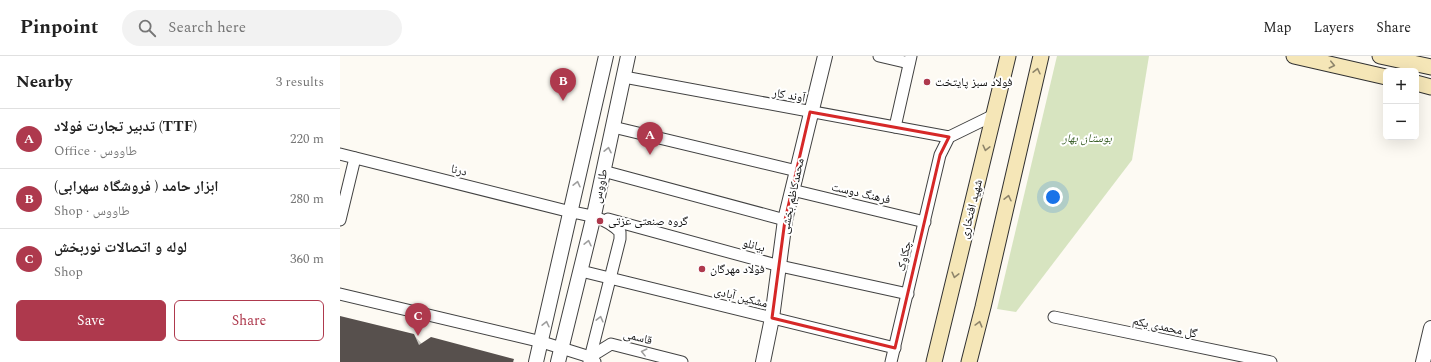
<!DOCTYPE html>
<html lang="en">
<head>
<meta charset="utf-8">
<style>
  :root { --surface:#fff; --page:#f2f2f2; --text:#222; --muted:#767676; --line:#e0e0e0; --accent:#ae394d }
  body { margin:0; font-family:Spectral,"Noto Naskh Arabic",serif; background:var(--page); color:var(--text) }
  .controls { position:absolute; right:12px; top:12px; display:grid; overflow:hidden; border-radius:6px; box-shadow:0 4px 16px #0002 }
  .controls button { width:36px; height:36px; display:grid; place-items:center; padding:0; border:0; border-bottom:1px solid var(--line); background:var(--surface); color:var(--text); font:20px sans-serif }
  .you { position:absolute; left:713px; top:141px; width:14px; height:14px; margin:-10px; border:3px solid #fff; border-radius:50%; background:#1a73e8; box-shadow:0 0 0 6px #1a73e833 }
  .badge { display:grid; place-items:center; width:26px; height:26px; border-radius:50%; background:var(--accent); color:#fff; font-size:13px; font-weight:700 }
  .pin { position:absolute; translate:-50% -33px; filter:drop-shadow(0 1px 2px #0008) }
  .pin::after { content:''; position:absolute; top:21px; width:14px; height:12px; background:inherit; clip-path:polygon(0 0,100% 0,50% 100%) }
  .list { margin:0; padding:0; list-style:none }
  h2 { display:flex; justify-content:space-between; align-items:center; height:52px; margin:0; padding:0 16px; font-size:17px }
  h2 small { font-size:13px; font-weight:400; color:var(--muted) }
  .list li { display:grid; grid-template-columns:26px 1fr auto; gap:12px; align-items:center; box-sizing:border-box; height:60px; padding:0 16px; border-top:1px solid var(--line) }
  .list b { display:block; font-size:15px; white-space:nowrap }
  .list p { margin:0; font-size:13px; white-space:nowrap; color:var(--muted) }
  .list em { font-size:13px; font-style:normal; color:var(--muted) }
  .actions { display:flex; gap:8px; padding:12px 16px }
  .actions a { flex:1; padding:9px 0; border:1px solid var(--accent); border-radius:6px; text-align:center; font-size:14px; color:var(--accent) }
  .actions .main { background:var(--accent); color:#fff }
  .icon { flex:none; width:22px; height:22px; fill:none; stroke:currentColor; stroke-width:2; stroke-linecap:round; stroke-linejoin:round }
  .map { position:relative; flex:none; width:1091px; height:306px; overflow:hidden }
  header { display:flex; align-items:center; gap:24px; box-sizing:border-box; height:56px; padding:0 20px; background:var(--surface); border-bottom:1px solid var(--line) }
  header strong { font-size:19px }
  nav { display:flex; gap:22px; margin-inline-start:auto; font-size:14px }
  .search { width:280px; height:36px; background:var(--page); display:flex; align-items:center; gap:10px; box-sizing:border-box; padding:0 14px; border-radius:22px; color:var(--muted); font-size:15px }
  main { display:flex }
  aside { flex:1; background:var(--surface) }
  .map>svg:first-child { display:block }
  .green { fill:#d7e4c0 }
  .shadow { fill:#0003 }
  .building { fill:#57504d }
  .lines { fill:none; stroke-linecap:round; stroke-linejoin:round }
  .minor-casing { stroke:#424242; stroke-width:13 }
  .tertiary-casing { stroke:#424242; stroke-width:16 }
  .secondary-casing { stroke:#313131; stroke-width:17 }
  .minor { stroke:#fff; stroke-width:11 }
  .tertiary { stroke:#fff; stroke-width:14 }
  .secondary { stroke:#f5e6b7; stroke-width:15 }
  .oneway { stroke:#8e856b }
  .oneway2 { stroke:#9f9f9f }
  .marked { fill:none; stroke:#d62828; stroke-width:3; stroke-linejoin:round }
  .poi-dot { fill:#ae394d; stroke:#fff; stroke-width:1.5 }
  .labels { text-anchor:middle; stroke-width:4; stroke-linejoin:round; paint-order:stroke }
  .poi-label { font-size:12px; fill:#0f0f0f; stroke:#fff; text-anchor:start }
  .street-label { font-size:12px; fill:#0f0f0f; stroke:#fff }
  .park-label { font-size:12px; font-style:italic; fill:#3a5f28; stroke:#fff }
</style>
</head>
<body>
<header>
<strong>Pinpoint</strong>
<div class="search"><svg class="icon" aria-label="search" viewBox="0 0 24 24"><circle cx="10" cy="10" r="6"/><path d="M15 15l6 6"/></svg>Search here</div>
<nav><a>Map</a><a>Layers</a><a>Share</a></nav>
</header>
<main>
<aside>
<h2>Nearby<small>3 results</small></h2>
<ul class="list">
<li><span class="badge">A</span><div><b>تدبیر تجارت فولاد (TTF)</b><p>Office · طاووس</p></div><em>220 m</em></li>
<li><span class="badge">B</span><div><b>ابزار حامد ( فروشگاه سهرابی)</b><p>Shop · طاووس</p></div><em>280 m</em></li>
<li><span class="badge">C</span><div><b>لوله و اتصالات نوربخش</b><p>Shop</p></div><em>360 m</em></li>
</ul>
<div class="actions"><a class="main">Save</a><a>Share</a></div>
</aside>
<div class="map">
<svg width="1091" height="306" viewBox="0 0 1091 306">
  <rect width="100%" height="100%" fill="#fdfaf3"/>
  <path class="green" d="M717,0H809L792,104L676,256L657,253Z"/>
  <path class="shadow" d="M0,261L74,279L82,288L171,303L174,306H0Z"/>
  <path class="building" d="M0,260L74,278L79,289L91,281L174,303L173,306H0Z"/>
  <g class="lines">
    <defs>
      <g id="minor">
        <path d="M539,0L569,7"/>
        <path d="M284,21L609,81"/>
        <path d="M273,71L457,115"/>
        <path d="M555,71L571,0"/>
        <path d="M0,98L231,156C250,159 266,162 280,176V183L249,306"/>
        <path d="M263,115L445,164"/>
        <path d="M452,134L585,166"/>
        <path d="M268,163L440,210L568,238"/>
        <path d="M0,164L15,102"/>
        <path d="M241,215L555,292"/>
        <path d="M0,238L202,286L250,301L255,306"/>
        <path d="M714,261L931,306"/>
        <path d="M250,301L271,288L342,306"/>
        <path d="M551,306L600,99L609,81L654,59"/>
      </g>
      <g id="tertiary">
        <path d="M196,306L266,0"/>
        <path d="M218,306L254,159L288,0"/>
        <path d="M423,306L432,262L445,164L485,0"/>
        <path d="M1083,306L1091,272"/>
      </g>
      <g id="secondary">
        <path d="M954,0L1046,21"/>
        <path d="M1040,0L1091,11"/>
        <path d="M1076,27L1091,31"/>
        <path d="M594,306L668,0"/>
        <path d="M629,306L643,251L701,0"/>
      </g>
    </defs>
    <use href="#minor" class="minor-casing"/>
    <use href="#tertiary" class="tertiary-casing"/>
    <use href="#secondary" class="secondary-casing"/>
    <use href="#minor" class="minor"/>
    <use href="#tertiary" class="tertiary"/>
    <use href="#secondary" class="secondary"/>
  </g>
  <defs><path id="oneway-chevron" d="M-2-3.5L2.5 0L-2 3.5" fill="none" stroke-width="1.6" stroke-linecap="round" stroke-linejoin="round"/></defs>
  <g class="oneway">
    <use href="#oneway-chevron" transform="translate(992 9) rotate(13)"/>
    <use href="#oneway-chevron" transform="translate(697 15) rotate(-77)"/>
    <use href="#oneway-chevron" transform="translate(646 92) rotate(104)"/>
    <use href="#oneway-chevron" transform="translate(668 142) rotate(-77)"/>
    <use href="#oneway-chevron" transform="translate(615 219) rotate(104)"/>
    <use href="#oneway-chevron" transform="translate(639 268) rotate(-75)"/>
  </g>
  <g class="oneway2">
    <use href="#oneway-chevron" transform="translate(268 94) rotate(-78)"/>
    <use href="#oneway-chevron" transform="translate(237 128) rotate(-77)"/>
    <use href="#oneway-chevron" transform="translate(248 187) rotate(-77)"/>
    <use href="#oneway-chevron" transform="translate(260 263) rotate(-76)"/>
    <use href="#oneway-chevron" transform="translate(206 268) rotate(-77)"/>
    <use href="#oneway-chevron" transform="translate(304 296) rotate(-166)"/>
  </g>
  <path class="marked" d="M470,56L609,81L600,99L555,292L432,262L445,164Z"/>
  <g class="poi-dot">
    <circle cx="587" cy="26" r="4"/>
    <circle cx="260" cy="165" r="4"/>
    <circle cx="362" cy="213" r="4"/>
  </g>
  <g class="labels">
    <g class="poi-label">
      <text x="595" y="30">فولاد سبز پایتخت</text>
      <text x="268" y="169">گروه صنعتی عزتی</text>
      <text x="370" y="217">فولاد مهرگان</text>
    </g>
    <g class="street-label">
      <text transform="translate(449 39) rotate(10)" y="4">آوند کار</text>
      <text transform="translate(119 114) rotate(14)" y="4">درنا</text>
      <text transform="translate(260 130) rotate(-78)" y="4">طاووس</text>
      <text transform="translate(521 137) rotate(13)" y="4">فرهنگ دوست</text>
      <text transform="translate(452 140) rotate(-78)" y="4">محمدکاظم بخشی</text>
      <text transform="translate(631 153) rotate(-76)" y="4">شهید افتخاری</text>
      <text transform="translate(414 189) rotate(15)" y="4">بیانلو</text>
      <text transform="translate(564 200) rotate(-77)" y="4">چکاوک</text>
      <text transform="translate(401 241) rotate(14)" y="4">مشکین آبادی</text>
      <text transform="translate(825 271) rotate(12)" y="4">گل محمدی یکم</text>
      <text transform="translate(298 281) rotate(14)" y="4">قاسمی</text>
    </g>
    <g class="park-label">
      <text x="747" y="86">بوستان بهار</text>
    </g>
  </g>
</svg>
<div class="controls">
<button>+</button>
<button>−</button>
</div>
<div class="you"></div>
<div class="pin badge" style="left:310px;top:99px">A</div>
<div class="pin badge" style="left:223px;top:45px">B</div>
<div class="pin badge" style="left:78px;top:280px">C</div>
</div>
</main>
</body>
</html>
